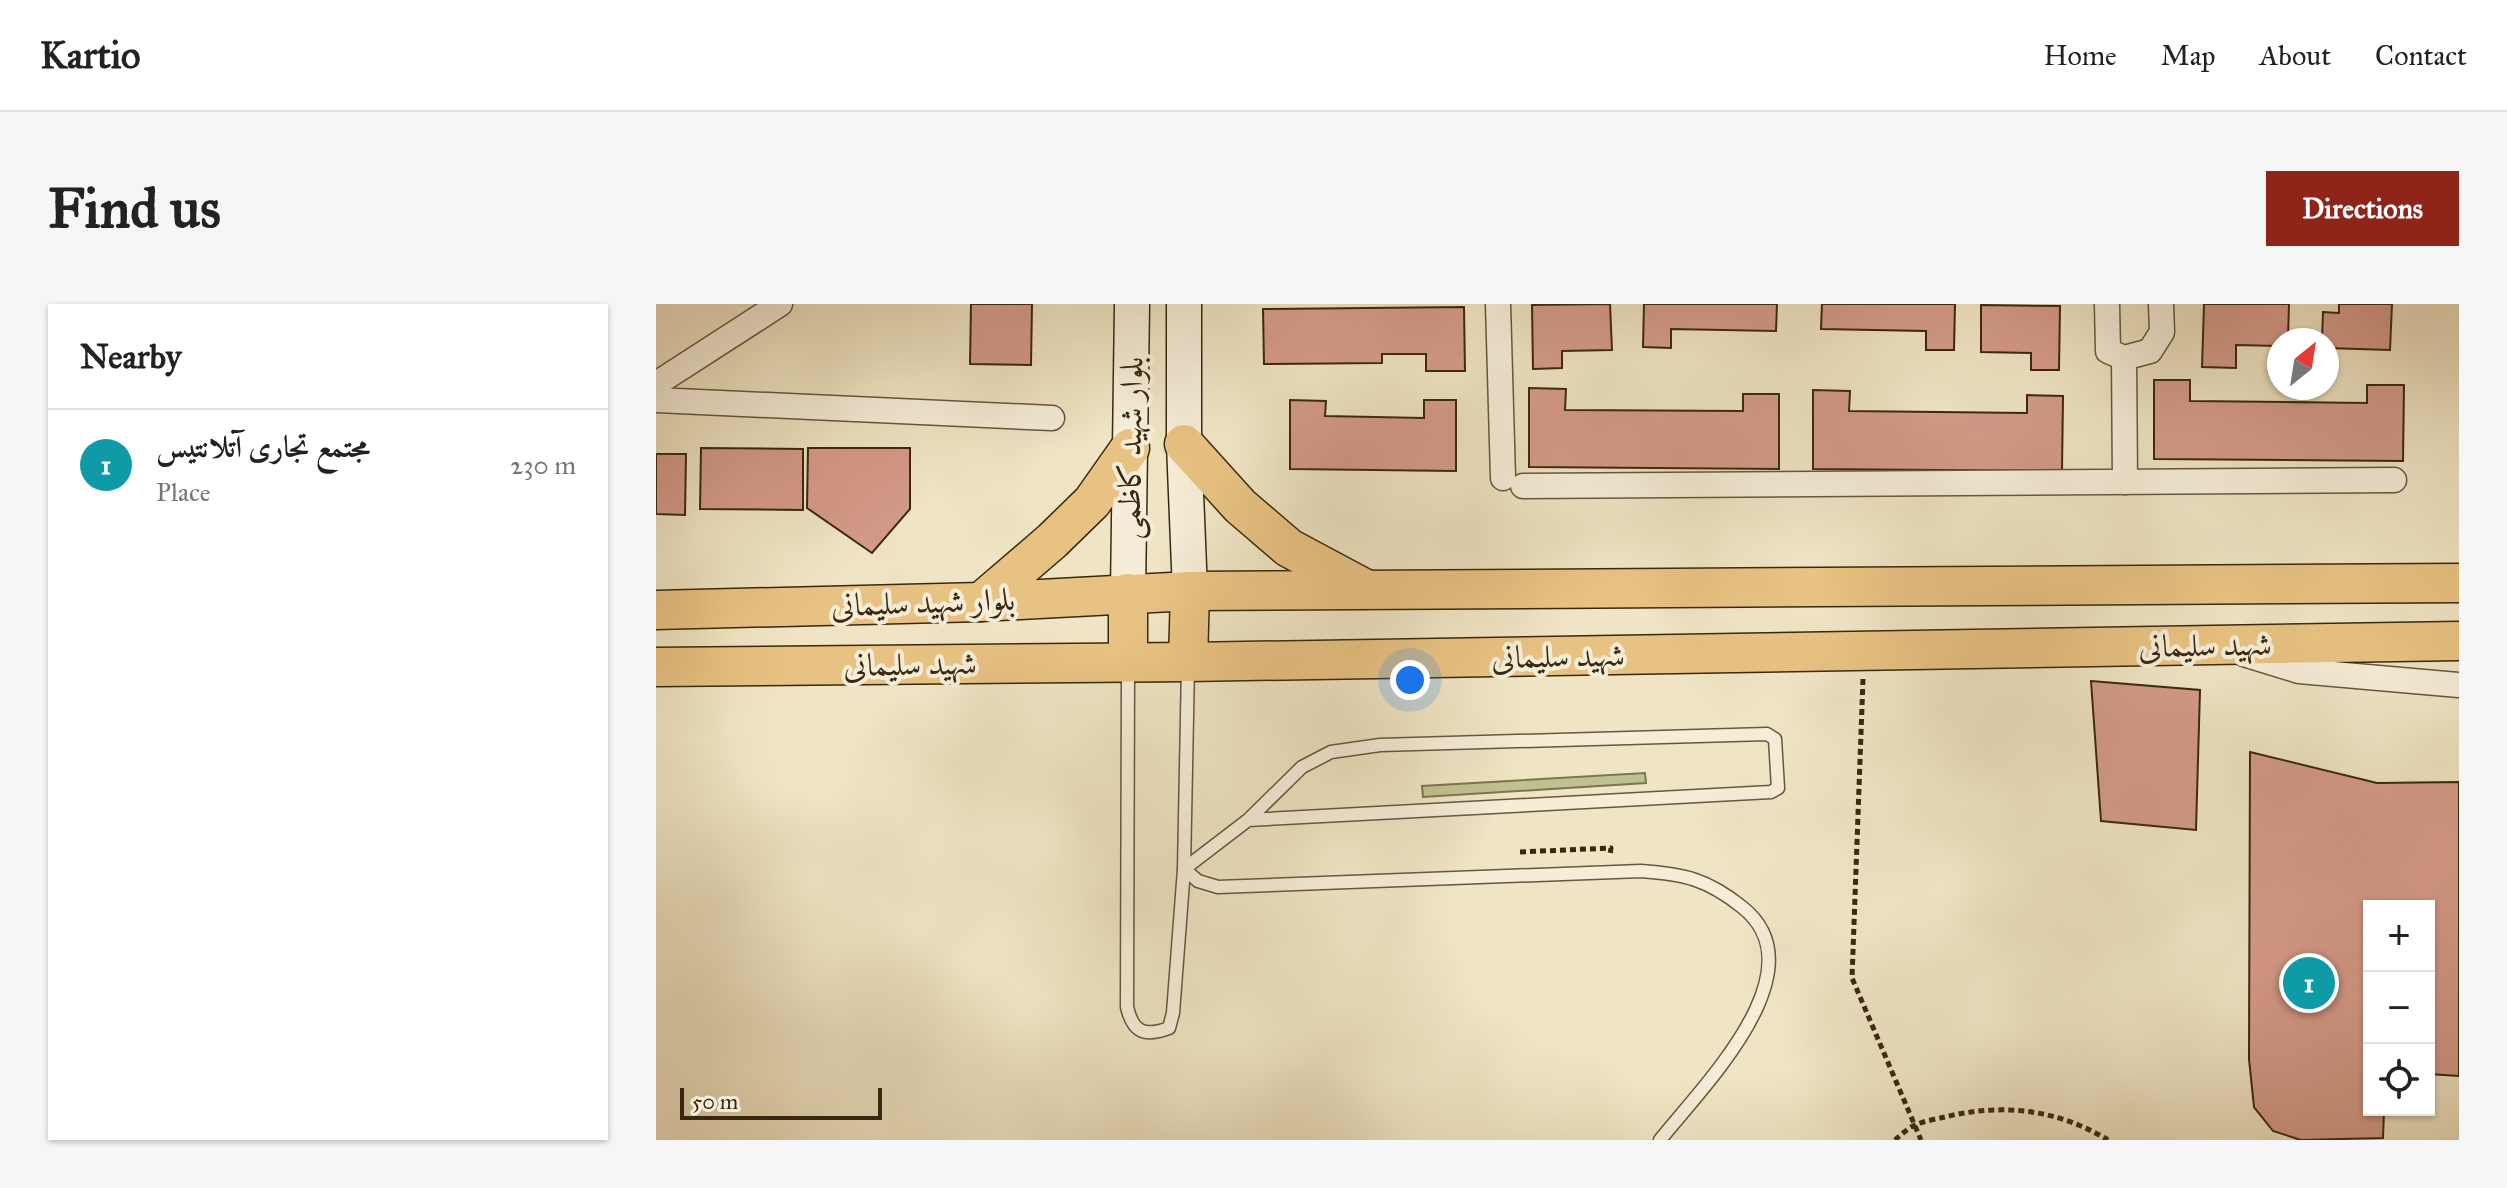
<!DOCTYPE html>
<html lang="en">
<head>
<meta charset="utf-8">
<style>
  :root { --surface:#fff; --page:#f6f6f6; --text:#222; --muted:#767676; --line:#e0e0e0; --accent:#8f2418 }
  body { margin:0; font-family:"IM FELL Great Primer",Amiri,serif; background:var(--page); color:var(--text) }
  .controls { position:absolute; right:24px; bottom:24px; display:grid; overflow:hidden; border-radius:0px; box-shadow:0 2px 6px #0004 }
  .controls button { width:72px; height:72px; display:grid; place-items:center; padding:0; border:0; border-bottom:2px solid var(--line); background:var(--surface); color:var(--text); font:40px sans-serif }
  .compass { position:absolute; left:1611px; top:24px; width:72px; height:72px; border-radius:50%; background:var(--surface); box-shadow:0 2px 6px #0004; rotate:30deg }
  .scale { position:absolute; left:24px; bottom:20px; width:202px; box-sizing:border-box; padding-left:8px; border:4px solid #392810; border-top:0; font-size:22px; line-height:28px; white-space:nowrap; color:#392810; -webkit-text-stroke:6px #f5edd8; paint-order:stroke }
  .you { position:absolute; left:754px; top:376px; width:28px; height:28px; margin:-20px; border:6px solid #fff; border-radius:50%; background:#1a73e8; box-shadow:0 0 0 12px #1a73e833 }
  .badge { display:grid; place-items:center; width:52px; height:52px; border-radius:50%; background:var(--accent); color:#fff; font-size:26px; font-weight:700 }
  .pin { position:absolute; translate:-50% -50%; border:4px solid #fff; box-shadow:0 2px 8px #0006 }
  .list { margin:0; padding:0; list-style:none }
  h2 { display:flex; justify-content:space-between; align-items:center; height:104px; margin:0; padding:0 32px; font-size:34px }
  h2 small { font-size:26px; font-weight:400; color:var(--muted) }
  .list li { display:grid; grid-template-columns:52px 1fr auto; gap:24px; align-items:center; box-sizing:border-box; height:112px; padding:0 32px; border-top:2px solid var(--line) }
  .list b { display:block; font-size:30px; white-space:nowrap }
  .list p { margin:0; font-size:26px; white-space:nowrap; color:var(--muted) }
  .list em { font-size:26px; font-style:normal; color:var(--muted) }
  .icon { flex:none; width:44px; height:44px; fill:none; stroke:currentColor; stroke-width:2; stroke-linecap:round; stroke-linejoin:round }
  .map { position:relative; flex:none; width:1803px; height:836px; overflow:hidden; border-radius:0px }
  header { display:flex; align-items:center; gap:48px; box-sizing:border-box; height:112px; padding:0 40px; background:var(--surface); border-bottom:2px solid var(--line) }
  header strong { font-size:38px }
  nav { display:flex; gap:44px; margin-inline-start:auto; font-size:28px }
  .intro { display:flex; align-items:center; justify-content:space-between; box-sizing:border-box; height:192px; padding:0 48px }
  h1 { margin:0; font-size:56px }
  .button { padding:20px 36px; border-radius:0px; background:var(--accent); color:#fff; font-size:28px; font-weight:700 }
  main { display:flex; gap:48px; padding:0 48px }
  aside { flex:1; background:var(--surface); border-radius:0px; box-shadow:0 2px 6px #0004 }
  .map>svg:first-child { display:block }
  .green { fill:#bfc290; stroke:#7c7550; stroke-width:2 }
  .building { fill:#d49a88; stroke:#392810; stroke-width:2 }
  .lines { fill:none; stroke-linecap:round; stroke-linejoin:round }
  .lane-casing { stroke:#66573d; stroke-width:15 }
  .street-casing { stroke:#66573d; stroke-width:27 }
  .secondary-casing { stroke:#392810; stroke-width:37 }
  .primary-casing { stroke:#392810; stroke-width:41 }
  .path { stroke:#392810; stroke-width:5; stroke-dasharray:6 4; stroke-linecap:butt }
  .lane { stroke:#f5edd8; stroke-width:12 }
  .street { stroke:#f5edd8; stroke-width:24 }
  .secondary { stroke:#f5edd8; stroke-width:34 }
  .primary { stroke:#e8c282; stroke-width:38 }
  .labels { text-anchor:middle; stroke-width:8; stroke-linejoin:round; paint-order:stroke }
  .street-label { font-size:32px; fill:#392810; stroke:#f5edd8 }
</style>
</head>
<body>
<header>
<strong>Kartio</strong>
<nav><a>Home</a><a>Map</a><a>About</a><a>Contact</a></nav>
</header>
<div class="intro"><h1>Find us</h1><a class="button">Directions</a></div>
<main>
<aside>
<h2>Nearby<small></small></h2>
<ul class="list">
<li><span class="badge" style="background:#0f9aa8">1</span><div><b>مجتمع تجاری آتلانتیس</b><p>Place</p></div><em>230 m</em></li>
</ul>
</aside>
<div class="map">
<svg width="1803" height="836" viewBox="0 0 1803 836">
  <rect width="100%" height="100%" fill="#efe4c3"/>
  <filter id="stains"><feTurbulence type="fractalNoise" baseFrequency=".0025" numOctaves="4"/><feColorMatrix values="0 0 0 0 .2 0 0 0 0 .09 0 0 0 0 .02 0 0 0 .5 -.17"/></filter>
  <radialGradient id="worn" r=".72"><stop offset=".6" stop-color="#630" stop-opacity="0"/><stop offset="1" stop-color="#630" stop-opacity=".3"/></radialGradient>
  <path class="green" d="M989,469L990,479L767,493L766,482Z"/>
  <g class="building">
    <path d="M315,0H376L375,61L314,60Z"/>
    <path d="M954,0L956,46L906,47V64L877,65L876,1Z"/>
    <path d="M988,0H1121L1120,27L1015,25V44L987,43Z"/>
    <path d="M1166,0H1299L1298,46H1270V27L1165,25Z"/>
    <path d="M1548,0H1633L1632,36H1623V42L1580,41V64L1546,63Z"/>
    <path d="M1683,0H1736L1734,46L1671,44V36H1666L1667,8L1683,9Z"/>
    <path d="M1325,1L1404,2L1403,66H1375V49L1325,48Z"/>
    <path d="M808,3L809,67H770V50H726V59L608,60L607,5Z"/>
    <path d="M1498,76H1534V97L1711,99V81H1748L1747,157L1498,155Z"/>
    <path d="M873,84L910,85L909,106L1087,107V90H1123V165L873,163Z"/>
    <path d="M1157,86L1194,87L1193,107L1371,109V91L1407,92L1406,167L1157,165Z"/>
    <path d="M634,96L670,97L669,112L768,114V96H800V167L634,165Z"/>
    <path d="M45,144L147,145V206L44,205Z"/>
    <path d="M152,144H254V205L216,249L151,204Z"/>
    <path d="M0,150H30L29,211L0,210Z"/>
    <path d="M1435,377L1544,386L1540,526L1445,517Z"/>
    <path d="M1594,448L1721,479L1803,478V772L1773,770V602H1713V806H1728L1727,834L1645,836L1617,827L1598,803L1593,755Z"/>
  </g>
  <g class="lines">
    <defs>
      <g id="lane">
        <path d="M532,362L528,565L542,577L562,583L985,567C1028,570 1051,575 1086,603C1166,666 1045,784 1004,836"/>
        <path d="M472,365L471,703C477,729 489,733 513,724L517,709L528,565L592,516L646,463L675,448L724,441L1111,430L1119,435L1122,484L1115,488L592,516"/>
      </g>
      <g id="street">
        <path d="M842,0L847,174"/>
        <path d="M1451,0L1452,47L1468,54L1494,47L1506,28L1505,0"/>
        <path d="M1468,54L1469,178"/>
        <path d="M0,80L124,0"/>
        <path d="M0,96L396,114"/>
        <path d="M867,182L1738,176"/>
        <path d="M1588,350L1643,367L1803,381"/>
      </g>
      <g id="secondary">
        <path d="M528,0V140L534,287"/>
        <path d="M472,289L476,0"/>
      </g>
      <g id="primary">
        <path d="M528,140L584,202L633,244L706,283"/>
        <path d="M472,289V358"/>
        <path d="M325,298L396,237L436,198L474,144"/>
        <path d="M0,306L325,298L534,287L1803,279"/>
        <path d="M532,358L534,287"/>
        <path d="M0,363L532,358L1803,337"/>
      </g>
    </defs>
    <use href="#lane" class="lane-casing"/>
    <use href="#street" class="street-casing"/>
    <use href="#secondary" class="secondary-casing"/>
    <use href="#primary" class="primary-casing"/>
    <g class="path">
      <path d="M1207,375L1196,674L1265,836"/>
      <path d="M864,548L955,544L954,551"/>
      <path d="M1239,836C1245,831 1252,824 1259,821C1268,817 1280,815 1289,813C1346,799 1401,805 1452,836"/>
    </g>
    <use href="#lane" class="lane"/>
    <use href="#street" class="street"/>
    <use href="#secondary" class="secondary"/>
    <use href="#primary" class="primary"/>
  </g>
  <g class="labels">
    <g class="street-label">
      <text transform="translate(474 144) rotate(-89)" y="11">بلوار شهید کاظمی</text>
      <text transform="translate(267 298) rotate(-2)" y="11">بلوار شهید سلیمانی</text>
      <text transform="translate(1549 341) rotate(-1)" y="11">شهید سلیمانی</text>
      <text transform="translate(902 352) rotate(-1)" y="11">شهید سلیمانی</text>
      <text transform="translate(254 360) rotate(-1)" y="11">شهید سلیمانی</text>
    </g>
  </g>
  <rect width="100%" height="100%" filter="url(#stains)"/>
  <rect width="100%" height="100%" fill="url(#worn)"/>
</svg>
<div class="controls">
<button>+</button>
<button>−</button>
<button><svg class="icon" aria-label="locate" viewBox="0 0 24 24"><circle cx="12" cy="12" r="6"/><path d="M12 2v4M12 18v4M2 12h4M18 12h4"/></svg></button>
</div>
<svg class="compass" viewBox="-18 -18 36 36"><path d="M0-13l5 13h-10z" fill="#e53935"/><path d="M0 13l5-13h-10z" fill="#767676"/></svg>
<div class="scale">50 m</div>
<div class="you"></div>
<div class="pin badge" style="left:1653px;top:679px;background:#0f9aa8">1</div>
</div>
</main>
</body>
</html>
